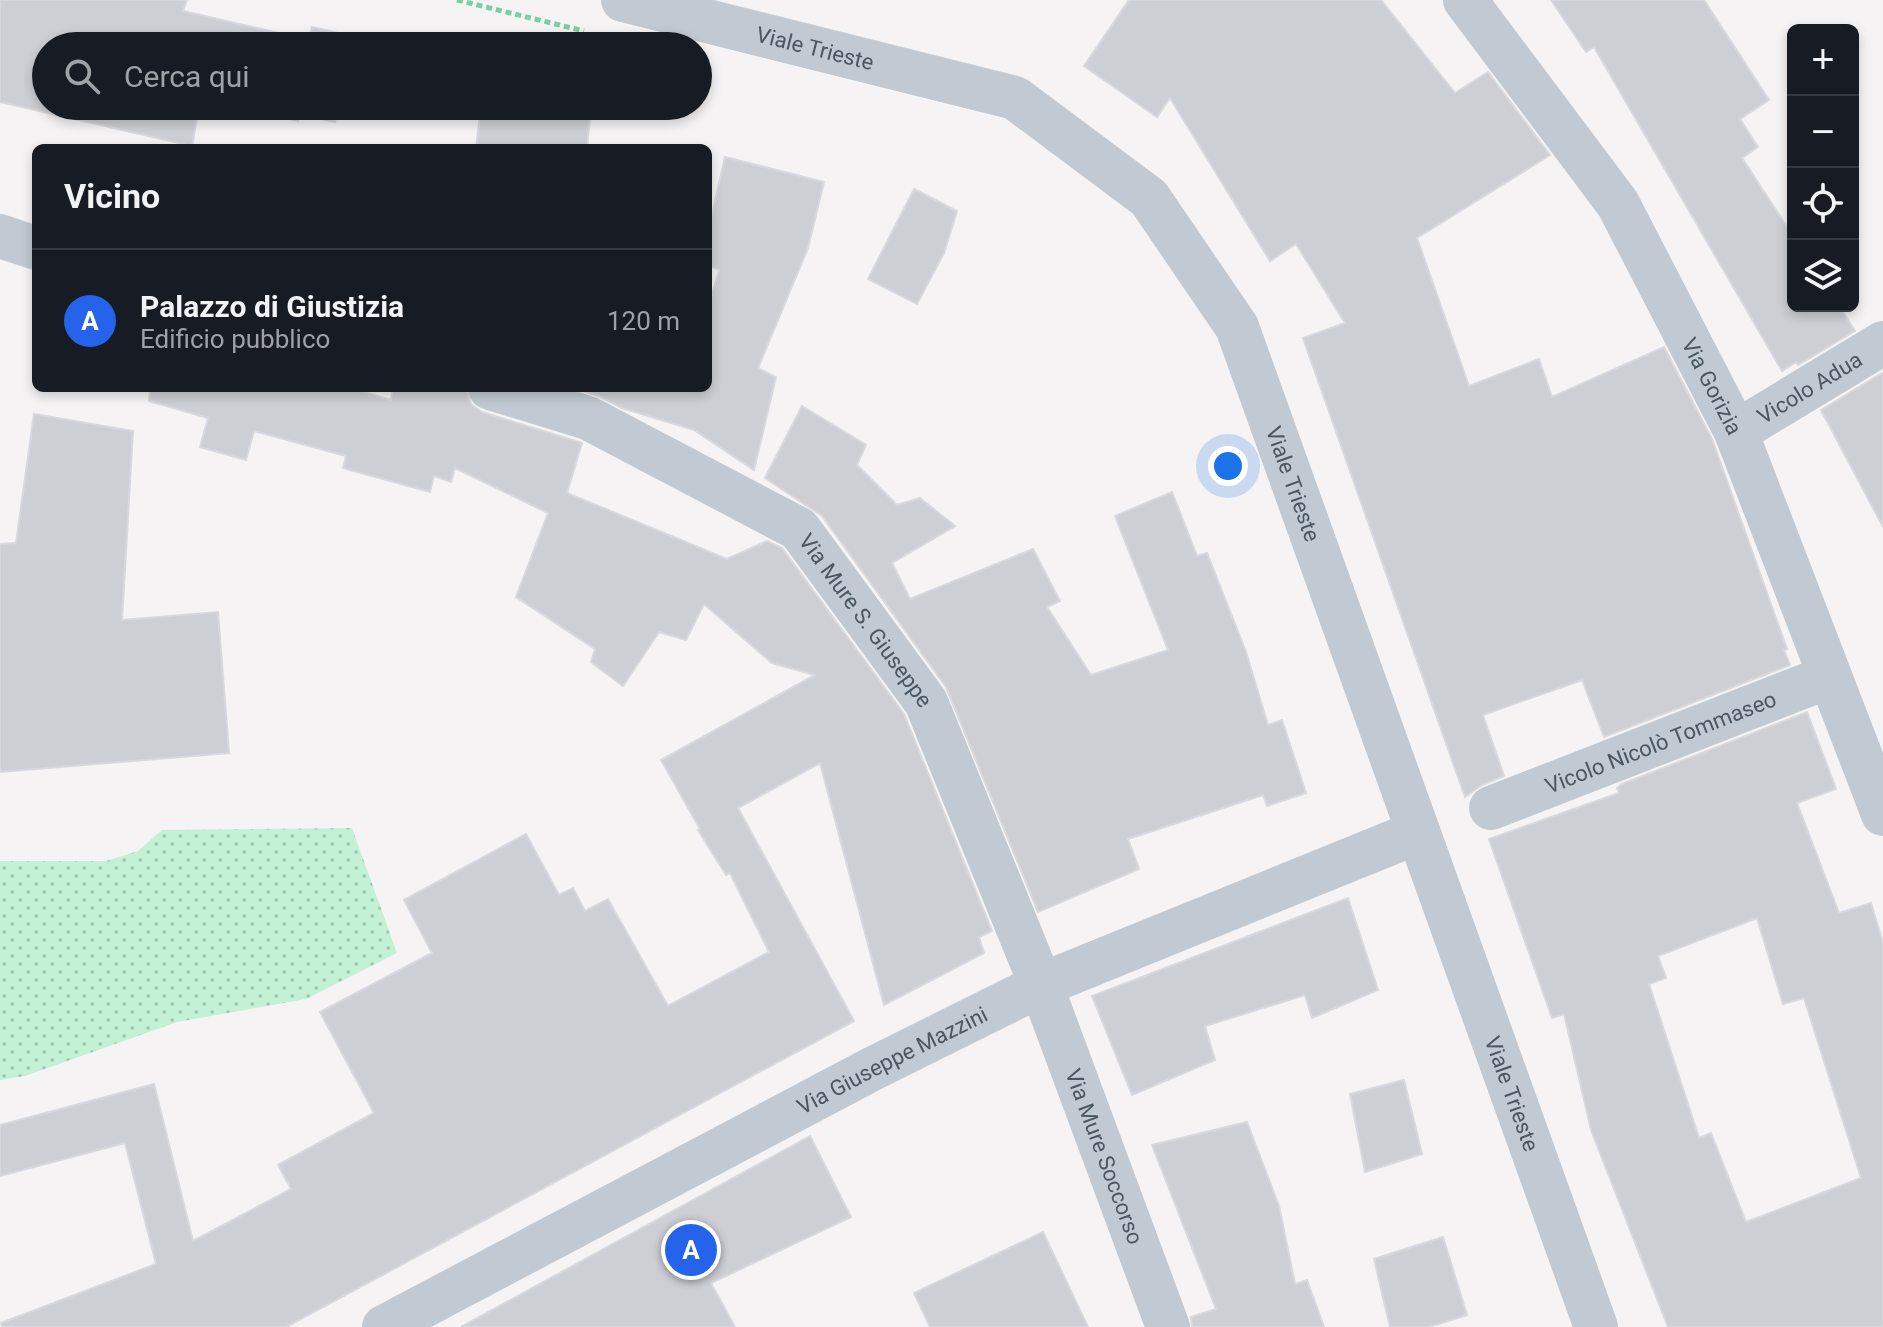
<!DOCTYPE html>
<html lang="it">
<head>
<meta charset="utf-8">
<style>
  :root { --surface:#171b24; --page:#20242c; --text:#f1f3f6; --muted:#9ea1a6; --line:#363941; --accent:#2563eb }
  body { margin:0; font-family:Roboto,sans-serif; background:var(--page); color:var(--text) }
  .controls { position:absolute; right:24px; top:24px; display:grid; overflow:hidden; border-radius:12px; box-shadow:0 4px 12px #0003 }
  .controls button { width:72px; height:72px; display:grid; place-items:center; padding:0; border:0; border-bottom:2px solid var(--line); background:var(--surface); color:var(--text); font:40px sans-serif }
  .you { position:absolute; left:1228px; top:466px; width:28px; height:28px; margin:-20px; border:6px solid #fff; border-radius:50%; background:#1a73e8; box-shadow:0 0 0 12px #1a73e833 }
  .badge { display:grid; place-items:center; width:52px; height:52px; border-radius:50%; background:var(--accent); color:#fff; font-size:26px; font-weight:700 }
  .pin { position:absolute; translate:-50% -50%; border:4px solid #fff; box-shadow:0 2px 8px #0006 }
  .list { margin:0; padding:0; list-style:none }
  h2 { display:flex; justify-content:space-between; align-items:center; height:104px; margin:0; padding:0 32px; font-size:34px }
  h2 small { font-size:26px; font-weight:400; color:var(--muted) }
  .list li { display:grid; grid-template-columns:52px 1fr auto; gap:24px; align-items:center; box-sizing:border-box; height:144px; padding:0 32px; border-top:2px solid var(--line) }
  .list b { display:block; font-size:30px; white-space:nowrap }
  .list p { margin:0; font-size:26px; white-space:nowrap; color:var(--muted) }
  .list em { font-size:26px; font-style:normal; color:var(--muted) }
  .icon { flex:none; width:44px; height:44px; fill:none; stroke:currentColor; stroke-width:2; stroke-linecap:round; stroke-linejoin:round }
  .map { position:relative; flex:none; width:1883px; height:1327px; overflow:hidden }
  .search { position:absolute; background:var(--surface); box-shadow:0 4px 12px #0003; left:32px; top:32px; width:680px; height:88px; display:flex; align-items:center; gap:20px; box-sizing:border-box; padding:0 28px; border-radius:44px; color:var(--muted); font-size:30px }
  .panel { position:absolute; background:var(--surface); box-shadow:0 4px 12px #0003; left:32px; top:144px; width:680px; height:248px; border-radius:12px }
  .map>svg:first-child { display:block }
  .green { fill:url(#green-dots) }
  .building { fill:#cdcfd5; stroke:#d7d9de; stroke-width:2; fill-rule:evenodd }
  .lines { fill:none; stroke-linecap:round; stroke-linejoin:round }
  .path { stroke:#7ad0a6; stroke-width:5; stroke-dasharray:6 4; stroke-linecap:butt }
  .street { stroke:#c1cad2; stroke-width:44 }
  .labels { text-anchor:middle; stroke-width:6; stroke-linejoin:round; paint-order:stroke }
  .street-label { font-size:22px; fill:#4a5661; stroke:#fff }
</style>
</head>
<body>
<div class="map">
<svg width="1883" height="1327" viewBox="0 0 1883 1327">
  <defs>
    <pattern id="green-dots" width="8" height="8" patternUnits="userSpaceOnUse" patternTransform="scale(2)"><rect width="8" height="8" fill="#c3f1d5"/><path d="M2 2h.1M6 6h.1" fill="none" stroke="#a0c6b0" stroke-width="1.8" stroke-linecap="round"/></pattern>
  </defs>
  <rect width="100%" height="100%" fill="#f5f3f3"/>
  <path class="green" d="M352,828L397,953L306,999L177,1022L25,1076L0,1080V861H106L138,851L162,830Z"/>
  <g class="building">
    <path d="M0,0H187L183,11L309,40L312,27L355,37L353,46H46V106H199L192,146L0,102Z"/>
    <path d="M1129,0H1381L1455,93L1488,72L1550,155L1417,238L1469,386L1539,359L1552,397L1664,347L1712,439L1787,649L1784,650L1790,665L1604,737L1582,680L1483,715L1504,776L1482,785L1465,797L1303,338L1345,323L1296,244L1270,261L1170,98L1157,117L1084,66Z"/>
    <path d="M1551,0H1704L1769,100L1740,119L1758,147L1742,158L1793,236V306H1839L1855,331L1798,365L1796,362L1782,371L1594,47L1586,52Z"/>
    <path d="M237,106H339L335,122L300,114L298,121Z"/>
    <path d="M481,106H591L587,148H476Z"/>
    <path d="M725,157L824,182L808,248L758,368L776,377L754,470L694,430L622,408L599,396L575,388H708V309L719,270L708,265V232Z"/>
    <path d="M914,189L957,211L944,253L917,304L868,279Z"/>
    <path d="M1882,373L1883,374V527L1821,410Z"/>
    <path d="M150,388H350L391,400L393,388H466L471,404L482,412L582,443L567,493L727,559L767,541L782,548L904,714L992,931L979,937L984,953L884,1005L820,763L738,808L854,1021L286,1327H2L1,1323L156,1264L125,1143L0,1176V1125L154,1084L193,1241L291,1189L278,1165L374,1113L320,1012L432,953L404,900L526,834L559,895L573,888L585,911L608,899L668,1006L769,952L730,873L726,875L698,830L700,829L661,760L815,675L772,663L704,604L686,640L659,632L623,686L591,662L595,649L516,597L548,513L455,468L451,482L434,476L430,492L343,468L346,456L254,431L246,460L200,447L208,418L149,401Z"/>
    <path d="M802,406L866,445L857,465L897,505L920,498L955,526L892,563L910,599L1033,549L1060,601L1047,607L1091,675L1168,650L1115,516L1172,492L1197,556L1207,553L1246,652L1268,725L1282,720L1306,793L1267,806L1263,795L1128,839L1139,869L1038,912L946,687L822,516L765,478Z"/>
    <path d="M34,414L133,431L122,620L218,612L229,753L0,772V544L16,543Z"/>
    <path d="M1807,712L1836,789L1797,803L1839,913L1871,903L1883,943V1327H1668L1591,1130L1564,1014L1552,1018L1489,839L1619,793L1617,788L1622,784ZM1757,918L1783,1004L1804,998L1861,1178L1746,1222L1711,1133L1699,1138L1649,984L1666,978L1658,956Z"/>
    <path d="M1348,898L1378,990L1312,1018L1305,995L1205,1026L1215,1060L1132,1095L1092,996Z"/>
    <path d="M1404,1080L1422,1154L1365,1172L1350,1094Z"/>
    <path d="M1247,1122L1279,1206L1295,1284L1307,1280L1324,1327H1192L1191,1317L1216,1309L1152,1145Z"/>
    <path d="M810,1136L851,1217L711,1283L735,1327H461Z"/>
    <path d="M1043,1232L1088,1327H930L914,1293Z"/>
    <path d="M1443,1237L1467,1315L1429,1327H1390L1374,1259Z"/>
  </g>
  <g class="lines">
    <path class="path" d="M457,0L584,31"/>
    <g class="street">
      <path id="s1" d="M623,0L1015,98L1149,198L1237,327L1596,1327"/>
      <path id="s2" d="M1465,0L1618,204L1736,432L1883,814"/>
      <path d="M0,236L36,248"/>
      <path id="s3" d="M490,388L588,418L799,529L926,702L1041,985L1168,1327"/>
      <path id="s4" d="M1736,432L1883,343"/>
      <path id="s5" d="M1491,808L1828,677"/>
      <path id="s6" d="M384,1327L872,1069L1041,985L1418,832"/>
    </g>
  </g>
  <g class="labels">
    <g class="street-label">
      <text dy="8" stroke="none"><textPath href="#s1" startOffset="198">Viale Trieste</textPath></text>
      <text dy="8" stroke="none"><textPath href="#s2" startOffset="460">Via Gorizia</textPath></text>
      <text dy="8" stroke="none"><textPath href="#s4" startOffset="86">Vicolo Adua</textPath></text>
      <text dy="8" stroke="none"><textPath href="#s1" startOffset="894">Viale Trieste</textPath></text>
      <text dy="8" stroke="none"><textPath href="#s3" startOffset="454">Via Mure S. Giuseppe</textPath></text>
      <text dy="8" stroke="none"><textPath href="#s5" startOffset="182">Vicolo Nicolò Tommaseo</textPath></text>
      <text dy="8" stroke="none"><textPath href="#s6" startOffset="574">Via Giuseppe Mazzini</textPath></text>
      <text dy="8" stroke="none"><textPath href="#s1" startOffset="1542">Viale Trieste</textPath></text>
      <text dy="8" stroke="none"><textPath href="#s3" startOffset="1044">Via Mure Soccorso</textPath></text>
    </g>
  </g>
</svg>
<div class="controls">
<button>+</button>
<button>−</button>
<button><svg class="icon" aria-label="locate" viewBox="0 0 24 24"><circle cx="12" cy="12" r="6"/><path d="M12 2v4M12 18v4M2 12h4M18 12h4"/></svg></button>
<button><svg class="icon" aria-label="layers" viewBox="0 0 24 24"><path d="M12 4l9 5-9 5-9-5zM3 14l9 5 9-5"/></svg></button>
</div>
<div class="you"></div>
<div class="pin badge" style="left:691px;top:1250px">A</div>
<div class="search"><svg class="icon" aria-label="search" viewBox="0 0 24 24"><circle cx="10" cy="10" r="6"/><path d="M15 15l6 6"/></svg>Cerca qui</div>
<section class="panel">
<h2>Vicino<small></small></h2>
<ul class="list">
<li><span class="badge">A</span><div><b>Palazzo di Giustizia</b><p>Edificio pubblico</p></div><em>120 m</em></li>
</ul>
</section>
</div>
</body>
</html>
